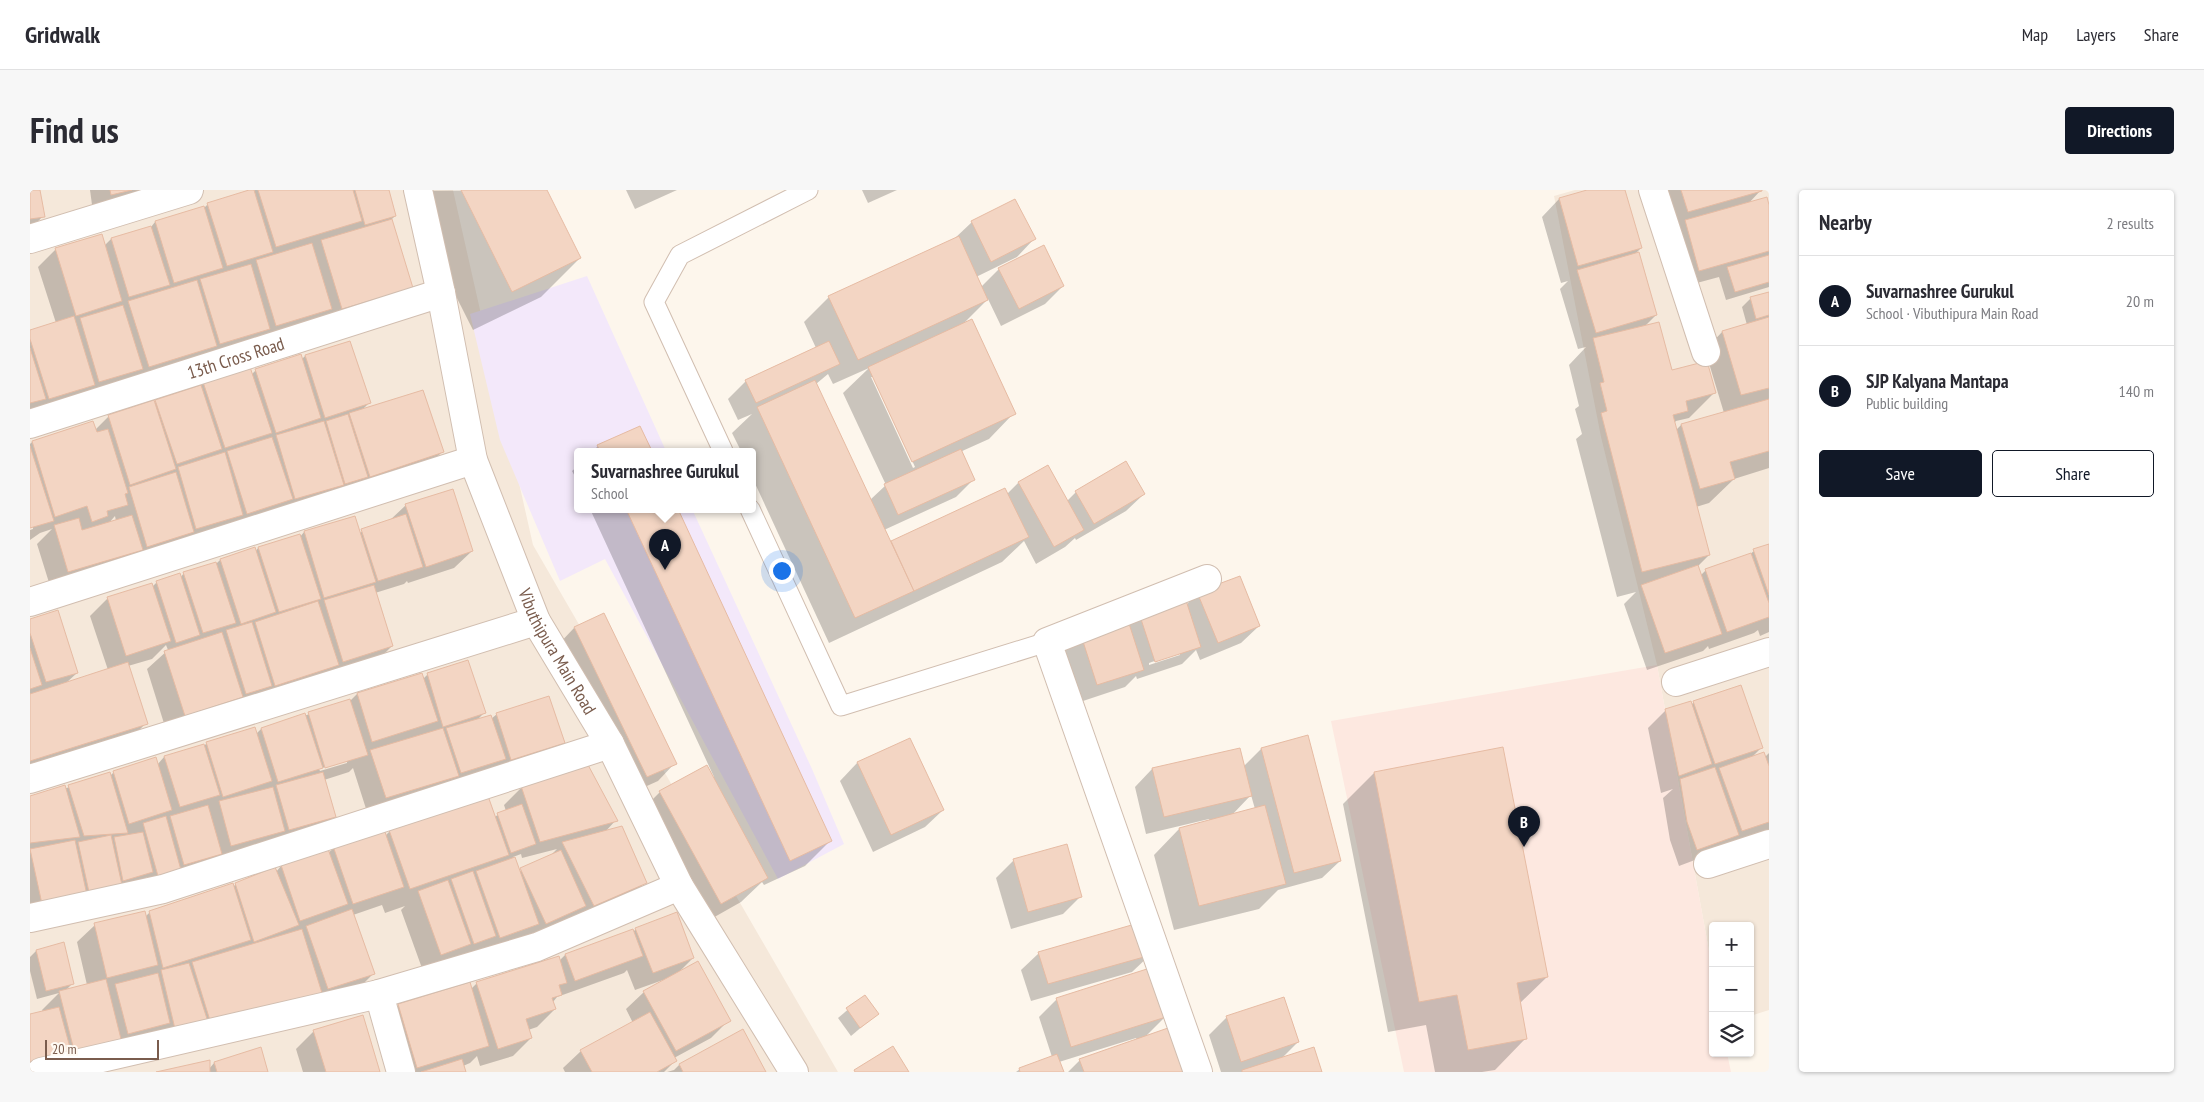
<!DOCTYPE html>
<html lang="en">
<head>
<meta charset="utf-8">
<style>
  :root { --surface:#fff; --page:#f7f7f7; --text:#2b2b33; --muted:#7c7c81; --line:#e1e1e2; --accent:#111827 }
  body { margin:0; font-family:"PT Sans Narrow",sans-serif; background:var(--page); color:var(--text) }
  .controls { position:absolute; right:15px; bottom:15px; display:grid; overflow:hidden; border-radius:5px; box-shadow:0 1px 4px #0004 }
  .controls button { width:45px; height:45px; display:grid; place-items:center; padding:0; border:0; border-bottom:1px solid var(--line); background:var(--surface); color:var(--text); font:25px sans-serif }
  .scale { position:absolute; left:15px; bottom:12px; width:114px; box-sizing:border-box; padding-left:5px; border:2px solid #7a5c4d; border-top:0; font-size:14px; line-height:18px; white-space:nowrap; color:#7a5c4d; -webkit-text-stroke:4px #fffaf3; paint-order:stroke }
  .you { position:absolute; left:751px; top:380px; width:18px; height:18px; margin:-12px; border:4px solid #fff; border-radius:50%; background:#1a73e8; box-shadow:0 0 0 8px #1a73e833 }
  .badge { display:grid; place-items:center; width:32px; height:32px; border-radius:50%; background:var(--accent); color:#fff; font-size:16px; font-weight:700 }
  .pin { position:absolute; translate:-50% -41px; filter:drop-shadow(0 1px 2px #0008) }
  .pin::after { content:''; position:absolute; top:26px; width:18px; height:15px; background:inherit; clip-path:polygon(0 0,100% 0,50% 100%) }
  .popup { position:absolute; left:544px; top:258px; width:182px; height:65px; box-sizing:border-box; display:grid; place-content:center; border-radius:5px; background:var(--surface); filter:drop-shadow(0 1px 4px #0005); font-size:16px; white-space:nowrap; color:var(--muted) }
  .popup b { font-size:19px; color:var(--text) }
  .popup::after { content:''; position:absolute; left:50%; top:100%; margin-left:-10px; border:10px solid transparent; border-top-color:var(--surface) }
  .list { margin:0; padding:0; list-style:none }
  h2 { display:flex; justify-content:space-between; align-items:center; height:65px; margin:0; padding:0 20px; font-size:21px }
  h2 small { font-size:16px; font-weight:400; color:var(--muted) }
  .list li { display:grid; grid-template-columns:32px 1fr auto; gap:15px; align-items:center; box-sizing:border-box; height:90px; padding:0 20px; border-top:1px solid var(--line) }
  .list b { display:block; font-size:19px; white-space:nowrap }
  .list p { margin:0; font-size:16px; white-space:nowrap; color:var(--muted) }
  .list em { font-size:16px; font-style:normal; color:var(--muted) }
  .actions { display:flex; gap:10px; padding:15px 20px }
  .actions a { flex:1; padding:11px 0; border:1px solid var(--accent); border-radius:5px; text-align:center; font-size:18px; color:var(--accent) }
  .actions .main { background:var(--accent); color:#fff }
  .icon { flex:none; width:28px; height:28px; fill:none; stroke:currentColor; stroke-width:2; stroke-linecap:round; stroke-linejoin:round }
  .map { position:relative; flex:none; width:1739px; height:882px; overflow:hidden; border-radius:5px }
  header { display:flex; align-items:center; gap:30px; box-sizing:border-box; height:70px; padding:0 25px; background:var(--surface); border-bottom:1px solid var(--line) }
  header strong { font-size:24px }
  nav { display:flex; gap:28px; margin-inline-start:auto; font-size:18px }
  .intro { display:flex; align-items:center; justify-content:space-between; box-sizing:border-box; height:120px; padding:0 30px }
  h1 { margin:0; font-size:35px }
  .button { padding:12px 22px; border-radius:5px; background:var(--accent); color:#fff; font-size:18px; font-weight:700 }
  main { display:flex; gap:30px; padding:0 30px }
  aside { flex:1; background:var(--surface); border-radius:5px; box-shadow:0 1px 4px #0004 }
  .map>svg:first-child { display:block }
  .residential { fill:#f5e8da }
  .commercial { fill:#fde8e0 }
  .education { fill:#f3e8fa }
  .shadow { fill:#0003; fill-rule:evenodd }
  .building { fill:#f3d5c3; stroke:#e6bba3 }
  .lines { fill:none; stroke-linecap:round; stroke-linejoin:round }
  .service-casing { stroke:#d1beb0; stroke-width:21 }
  .minor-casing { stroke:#d1beb0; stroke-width:30 }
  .tertiary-casing { stroke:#d1beb0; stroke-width:30 }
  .service { stroke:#fff; stroke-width:19 }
  .minor { stroke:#fff; stroke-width:28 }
  .tertiary { stroke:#fff; stroke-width:28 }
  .labels { text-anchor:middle; stroke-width:4.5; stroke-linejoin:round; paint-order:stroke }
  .street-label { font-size:18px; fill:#7a5c4d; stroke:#fffaf3 }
</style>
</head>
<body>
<header>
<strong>Gridwalk</strong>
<nav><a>Map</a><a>Layers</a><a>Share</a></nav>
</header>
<div class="intro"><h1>Find us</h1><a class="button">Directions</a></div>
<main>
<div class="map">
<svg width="1739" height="882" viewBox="0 0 1739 882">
  <rect width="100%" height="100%" fill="#fdf6ec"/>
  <g class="residential">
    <path d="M0,0H423L503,355L808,882H0Z"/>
    <path d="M1545,0H1739V820L1720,826V736H1683V783L1627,475L1571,247L1524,6Z"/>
  </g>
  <path class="commercial" d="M1627,475L1683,783V863H1697L1701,882H1374L1301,531Z"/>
  <path class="education" d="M557,86L636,261H548V319H662L782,579L814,654L748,689L575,369L530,391L470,250L440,124Z"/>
  <g class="shadow">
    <path d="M0,0H9L13,26L0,40Z"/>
    <path d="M60,0H130L63,22Z"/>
    <path d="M225,0H358L365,26L361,30L381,98L342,137L0,223V141L26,133L8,77L26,59L74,56L81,49L121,37L125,32L173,19L178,14Z"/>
    <path d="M516,0L550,68L511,107L443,140L373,1Z"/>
    <path d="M596,0H647L605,19Z"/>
    <path d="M832,0H867L838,13Z"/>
    <path d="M1562,0H1594L1611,58L1604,65L1626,125L1614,137L1641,181L1684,203L1659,228L1646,231L1644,233L1646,240L1651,235L1694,223L1675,160L1692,142L1717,135L1712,117L1721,108L1739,103V278L1704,289L1679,313L1666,317L1679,365L1667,377L1670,386L1676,380L1719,365L1724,361L1739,355V442L1730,446L1728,440L1724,443L1679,459L1678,456L1673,461L1617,480L1594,414L1606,402L1587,407L1546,249L1552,244L1545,219L1549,216L1539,175L1556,157L1548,159L1530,99L1538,91L1531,93L1512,27L1529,9Z"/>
    <path d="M1629,0H1731L1718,14L1739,19V97L1696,110L1689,87L1652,97L1638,49L1650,36L1640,39Z"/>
    <path d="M942,32L1004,49L987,67L946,87L951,97L969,79L1033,96L1015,114L971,136L958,109L932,135L984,223L959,249L930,262L944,289L926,307L854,340L860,353L975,300L977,304L988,293L1037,311L1046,302L1114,304L1096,321L1046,350L1045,348L1035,357L1006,374L994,351L972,372L799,453L722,287V261H711L702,243L722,224L708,230L698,209L716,191L786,158L774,132L799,107L924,49ZM839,178L813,203L856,295L840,310L786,194L798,184L803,194ZM841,187H844L885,277L883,278Z"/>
    <path d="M319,152L339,213L331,221L412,262L394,280L21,399L7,354L22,339L10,343L0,350V340L3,339V336L0,337V254L2,252L62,233L65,240L78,227L123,212L124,213L170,196L174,193L221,185L226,180L271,170L275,166ZM85,326L86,331L78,334Z"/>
    <path d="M609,237L620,261H563L568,256Z"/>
    <path d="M548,276V292L542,281Z"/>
    <path d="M376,315L442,361L424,378L378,393L377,391L374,394L345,403L362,456L344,474L137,543L117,479L138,460L136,455L122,469L98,476L116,533L91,559L0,588V430L47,483L36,493L78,480L60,426L78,408L122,397L127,392L150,388L154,383L186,374L190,370L224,359L225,362L228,358L269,345L270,347L274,342L324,327L329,343L359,331Z"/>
    <path d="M560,319H647L800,651L775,676L734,695L732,692L711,712L665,738L605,627L630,602L684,587Z"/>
    <path d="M1168,403L1229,436L1211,453L1170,470L1166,460L1152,474L1107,489L1106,486L1095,497L1050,512L1031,455L1156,415ZM1150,462V465L1119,475V473Z"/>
    <path d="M573,425L645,573L628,591L599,604L527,456L544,438Z"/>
    <path d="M391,484L393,489L398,484L454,523L447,530L461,529L467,524L533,553L516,570L338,625L323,578L319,582L294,590L304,627L287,644L119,694L117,687L113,690L0,730V608L80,586L84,582L127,575L134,567L173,557L177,553L226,544L231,539L319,512L327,504ZM317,570V573L290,581L289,579Z"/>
    <path d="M1664,512L1731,558L1721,568L1735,567L1739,563V642L1649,676L1640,650L1633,608L1643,599L1631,603L1618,538L1636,520L1661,515Z"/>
    <path d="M1277,547L1310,671L1292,688L1248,700L1229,719L1144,740L1124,665L1149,639L1180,631L1179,629L1116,644L1105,597L1122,579L1214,576L1231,559ZM1221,605L1225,619L1201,626Z"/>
    <path d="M880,549L913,620L895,637L843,662L810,591L827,573Z"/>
    <path d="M1344,583L1517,787L1489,814L1496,848L1465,880L1452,882H1405L1396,835L1358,842L1313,614Z"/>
    <path d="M492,597L586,630L575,642L615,692L598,710L498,751L495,745L489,751L393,781L371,720L375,716L355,723L352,715L323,725L344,783L326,801L23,882L0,825L13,822L12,820L29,803L7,809L0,781V767L6,761L33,754L43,793L35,801L57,795L47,752L65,735L115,727L120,722L203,697L206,694L246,682L251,676L297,660L298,663L304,658L355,646L360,641L464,627L476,621L474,615ZM527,659L520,666L488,682L483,667L491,664L492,668Z"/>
    <path d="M984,670L1050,707L1033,724L981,739L966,688Z"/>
    <path d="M606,739L663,768L648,783L699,830L681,848L644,868L645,871L634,882H535L533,878L551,861L603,833L596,819L614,802L633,791V790L605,800L597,780L594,783L527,807L523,812L525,819L507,837L498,840L501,848L483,866L450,876L447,866L440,873L433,876L435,882H366L351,833L369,815L441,799L447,793L529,771L535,765L603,742Z"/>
    <path d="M1009,763L1120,765L1102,782L1001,811L991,780Z"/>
    <path d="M834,806L847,824L821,846L808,828Z"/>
    <path d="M1027,809L1135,827L1114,848L1153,882H1038L1050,870L1107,850L1106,848L1029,872L1032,882H986L990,879L1022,867L1009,827Z"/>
    <path d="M1197,827L1268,852L1251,869L1290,882H1191L1179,845Z"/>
    <path d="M284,841L349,882H273L266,859Z"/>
    <path d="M184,873L237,882H132L179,879Z"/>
    <path d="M649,875L734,882H637L644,880Z"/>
  </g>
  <g class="building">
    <path d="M0,0H10L15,27L0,29Z"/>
    <path d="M80,0H102L81,5Z"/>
    <path d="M219,0H224L243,62L197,76L177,13Z"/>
    <path d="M228,0H323L332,31L246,57Z"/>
    <path d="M325,0H359L366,26L335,35Z"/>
    <path d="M431,0H517L551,68L482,102Z"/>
    <path d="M1557,0H1595L1612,58L1548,76L1529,8Z"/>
    <path d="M1651,0H1732V1L1658,22Z"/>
    <path d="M1737,7L1739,15V61L1669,81L1655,30Z"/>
    <path d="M985,9L1006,49L961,72L941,31Z"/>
    <path d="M174,16L193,78L144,93L125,31Z"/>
    <path d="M362,29L383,98L312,119L291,50Z"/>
    <path d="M121,36L140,95L99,107L81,48Z"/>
    <path d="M72,44L92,111L46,126L25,58Z"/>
    <path d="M929,46L958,110L828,170L798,106Z"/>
    <path d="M282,53L302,119L246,136L226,70Z"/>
    <path d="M1014,55L1034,96L989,119L968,78Z"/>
    <path d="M1609,62L1627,125L1566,143L1547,80Z"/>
    <path d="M1739,65V92L1705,102L1697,77Z"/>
    <path d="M221,74L240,139L190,154L170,89Z"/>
    <path d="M167,90L187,156L119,177L98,111Z"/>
    <path d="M1739,102V125L1726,129L1720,107Z"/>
    <path d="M93,115L113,179L69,192L50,128Z"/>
    <path d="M44,126L65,195L19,209L0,149V140Z"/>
    <path d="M1739,127V198L1711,205L1692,141Z"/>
    <path d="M942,129L986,224L882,272L838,177Z"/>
    <path d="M1629,132L1642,180L1677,171L1686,203L1656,211L1658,221L1643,225L1680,365L1612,382L1571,223L1577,221L1570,193L1574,192L1563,148Z"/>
    <path d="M320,151L341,213L295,228L275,165Z"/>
    <path d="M799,151L810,174L726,213L715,190Z"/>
    <path d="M0,158L16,209L0,213Z"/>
    <path d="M271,164L291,228L246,243L225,179Z"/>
    <path d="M220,177L242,243L195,258L173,192Z"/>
    <path d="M785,190L884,401L825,428L727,217Z"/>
    <path d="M171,195L192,259L147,274L125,210Z"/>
    <path d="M393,200L414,262L340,287L319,223Z"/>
    <path d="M1739,209V261L1700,272L1705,289L1670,299L1651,234Z"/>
    <path d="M124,210L146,279L100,295L78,225Z"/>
    <path d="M318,224L338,287L315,294L296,231Z"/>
    <path d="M63,231L67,242L78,239L98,303L95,304L98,315L77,321L78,326L62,332L57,316L25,327L2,251Z"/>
    <path d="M294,231L314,295L265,309L246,245Z"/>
    <path d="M610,236L622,261H570L567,255Z"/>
    <path d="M242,247L263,309L217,324L197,261Z"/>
    <path d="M0,256L24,331L0,338Z"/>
    <path d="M931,259L945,290L868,325L854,294Z"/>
    <path d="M195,262L213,325L166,339L148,277Z"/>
    <path d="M1096,271L1115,304L1064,334L1045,301Z"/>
    <path d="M1018,275L1054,340L1024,357L988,292Z"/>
    <path d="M146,282L164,342L117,357L99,297Z"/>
    <path d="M975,298L999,347L884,401L861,351Z"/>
    <path d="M423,299L443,361L396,377L375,314Z"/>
    <path d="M596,319H648L802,651L760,671Z"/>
    <path d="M376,324L393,377L348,391L331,339Z"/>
    <path d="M102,325L113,360L38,382L24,335L49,328L52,340Z"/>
    <path d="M325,326L346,392L294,408L274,341Z"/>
    <path d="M270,344L291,409L249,422L228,357Z"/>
    <path d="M1739,354V405L1723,359Z"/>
    <path d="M225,357L246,422L211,434L190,369Z"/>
    <path d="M1721,363L1739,413V427L1697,442L1675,379Z"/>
    <path d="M186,372L206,433L173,443L153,382Z"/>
    <path d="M1668,375L1692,444L1635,463L1611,395Z"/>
    <path d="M150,383L170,445L146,453L126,391Z"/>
    <path d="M1210,386L1230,436L1188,453L1167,402Z"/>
    <path d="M122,393L141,451L96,466L77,407Z"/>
    <path d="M344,395L363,456L313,472L294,410Z"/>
    <path d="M1153,401L1171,457L1125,472L1107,417Z"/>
    <path d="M288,411L309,475L245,496L225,432Z"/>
    <path d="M28,420L48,483L16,492L0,443V429Z"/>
    <path d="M1095,421L1114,480L1067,495L1048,436Z"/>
    <path d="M574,423L647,574L617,587L544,437Z"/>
    <path d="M222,432L242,496L216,504L196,440Z"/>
    <path d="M192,442L213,507L155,526L134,461Z"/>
    <path d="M0,458L12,495L0,499Z"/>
    <path d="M438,470L456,523L413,537L397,483Z"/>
    <path d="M98,472L118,534L0,571V504Z"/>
    <path d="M392,483L408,531L342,552L327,503Z"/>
    <path d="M1711,495L1733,558L1685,574L1663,511Z"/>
    <path d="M519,506L535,553L481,570L466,523Z"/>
    <path d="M320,509L338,565L295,578L278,522Z"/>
    <path d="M1661,511L1682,574L1649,586L1635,519Z"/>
    <path d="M275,523L293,578L248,592L231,538Z"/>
    <path d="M461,525L476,569L431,583L416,538Z"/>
    <path d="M225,537L242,591L193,607L176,552Z"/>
    <path d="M413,538L429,586L356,608L340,560Z"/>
    <path d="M1278,545L1311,671L1264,683L1231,558Z"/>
    <path d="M880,548L914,620L861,645L827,572Z"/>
    <path d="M174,554L190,605L150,617L134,566Z"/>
    <path d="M1473,557L1518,787L1487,793L1497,849L1438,860L1427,805L1389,812L1344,582Z"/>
    <path d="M1210,558L1222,606L1134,627L1122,578Z"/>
    <path d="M1734,562L1739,576V632L1712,641L1689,578Z"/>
    <path d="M126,567L142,620L99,634L83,581Z"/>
    <path d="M557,573L588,631L510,652L491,596Z"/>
    <path d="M677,575L738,688L691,714L629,601Z"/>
    <path d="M1685,577L1709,645L1667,660L1657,632L1650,589Z"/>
    <path d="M80,582L98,643L54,646L38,595Z"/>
    <path d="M293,582L306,627L259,640L246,595Z"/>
    <path d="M35,595L50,647L0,653V606Z"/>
    <path d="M243,597L255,641L201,656L189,611Z"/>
    <path d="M458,606L479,665L380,699L359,640Z"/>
    <path d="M492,614L506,654L481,663L467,623Z"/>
    <path d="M178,615L192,664L154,675L140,626Z"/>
    <path d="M1235,615L1256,694L1169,716L1149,638Z"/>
    <path d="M136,626L151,680L128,686L113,633Z"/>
    <path d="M592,636L617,693L564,716L532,652Z"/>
    <path d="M354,639L374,697L323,714L303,656Z"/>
    <path d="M113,642L123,682L93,691L84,647Z"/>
    <path d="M81,645L92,695L59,702L48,652Z"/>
    <path d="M45,650L57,705L12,714L0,659Z"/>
    <path d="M1037,654L1052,707L998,722L983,669Z"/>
    <path d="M298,659L318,714L270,731L251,675Z"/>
    <path d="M531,660L556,716L516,734L490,678Z"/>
    <path d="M485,667L509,734L470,748L446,681Z"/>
    <path d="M245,677L269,735L224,752L205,693Z"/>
    <path d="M443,681L466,746L444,754L421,689Z"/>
    <path d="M418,690L441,754L411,765L388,701Z"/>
    <path d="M203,693L221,750L133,778L119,721Z"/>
    <path d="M322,719L345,784L298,799L276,736Z"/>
    <path d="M115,721L128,775L77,788L64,733Z"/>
    <path d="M647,722L664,768L623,783L605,738Z"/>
    <path d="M1112,732L1121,765L1018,794L1008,762Z"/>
    <path d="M272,739L292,803L182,837L162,772Z"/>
    <path d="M603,739L613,766L545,791L535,764Z"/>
    <path d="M34,752L44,794L16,801L6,760Z"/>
    <path d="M529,766L537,793L529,795L532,805L522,808L526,819L496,829L502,848L468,859L446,792Z"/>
    <path d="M668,771L701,831L646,861L613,801Z"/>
    <path d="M159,773L179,835L146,843L131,780Z"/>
    <path d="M1120,778L1136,827L1041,857L1026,808Z"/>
    <path d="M128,783L140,833L98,844L85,794Z"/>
    <path d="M76,789L93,857L46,868L29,801Z"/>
    <path d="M440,792L459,856L387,878L368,814Z"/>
    <path d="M835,805L849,824L830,838L816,818Z"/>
    <path d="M1254,807L1269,852L1211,872L1196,826Z"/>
    <path d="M29,817L42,865L0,875V824Z"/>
    <path d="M620,822L647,871L627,882H562L550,860Z"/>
    <path d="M333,825L350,882H296L283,840Z"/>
    <path d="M1138,838L1154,882H1054L1049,869Z"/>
    <path d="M713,839L736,882H653L649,874Z"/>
    <path d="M863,856L879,882H825L824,880Z"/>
    <path d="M231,857L238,882H187L184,872Z"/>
    <path d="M1284,857L1292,882H1212V880Z"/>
    <path d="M1027,864L1034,882H990L989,878Z"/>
    <path d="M432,869L436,882H391Z"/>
    <path d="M180,870V882H126Z"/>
  </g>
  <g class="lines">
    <defs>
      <g id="service">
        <path d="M693,261L624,112L650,65L778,0"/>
        <path d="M720,319L811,516L1017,452"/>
      </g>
      <g id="minor">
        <path d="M1623,0L1676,162"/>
        <path d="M0,49L159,0"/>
        <path id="s1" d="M0,234L411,103"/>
        <path d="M0,412L443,270"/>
        <path d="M1646,492L1739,462"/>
        <path d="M0,589L506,431"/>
        <path d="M1678,674L1739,654"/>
        <path d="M0,728L133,699L580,554"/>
        <path d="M349,804L371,882"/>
        <path d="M11,882L349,804L507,757L649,696"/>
        <path d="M1168,882L1017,452L1177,389"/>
      </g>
      <g id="tertiary">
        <path id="s2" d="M388,0L411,103L443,270L506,431L580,554L649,696L764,882"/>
      </g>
    </defs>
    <use href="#service" class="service-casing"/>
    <use href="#minor" class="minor-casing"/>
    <use href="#tertiary" class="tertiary-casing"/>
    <use href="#service" class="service"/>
    <use href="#minor" class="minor"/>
    <use href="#tertiary" class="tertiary"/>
  </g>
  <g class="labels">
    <g class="street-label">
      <text dy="6" stroke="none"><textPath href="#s1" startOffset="216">13th Cross Road</textPath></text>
      <text dy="6" stroke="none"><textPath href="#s2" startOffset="485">Vibuthipura Main Road</textPath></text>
    </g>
  </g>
</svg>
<div class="controls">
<button>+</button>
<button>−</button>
<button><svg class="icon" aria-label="layers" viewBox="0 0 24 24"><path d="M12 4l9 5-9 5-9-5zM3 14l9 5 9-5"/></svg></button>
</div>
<div class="scale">20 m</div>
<div class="you"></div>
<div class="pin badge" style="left:635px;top:380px">A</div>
<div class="popup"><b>Suvarnashree Gurukul</b>School</div>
<div class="pin badge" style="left:1494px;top:657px">B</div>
</div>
<aside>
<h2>Nearby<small>2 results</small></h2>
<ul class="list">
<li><span class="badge">A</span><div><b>Suvarnashree Gurukul</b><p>School · Vibuthipura Main Road</p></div><em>20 m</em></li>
<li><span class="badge">B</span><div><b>SJP Kalyana Mantapa</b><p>Public building</p></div><em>140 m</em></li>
</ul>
<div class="actions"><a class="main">Save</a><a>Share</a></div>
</aside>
</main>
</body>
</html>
